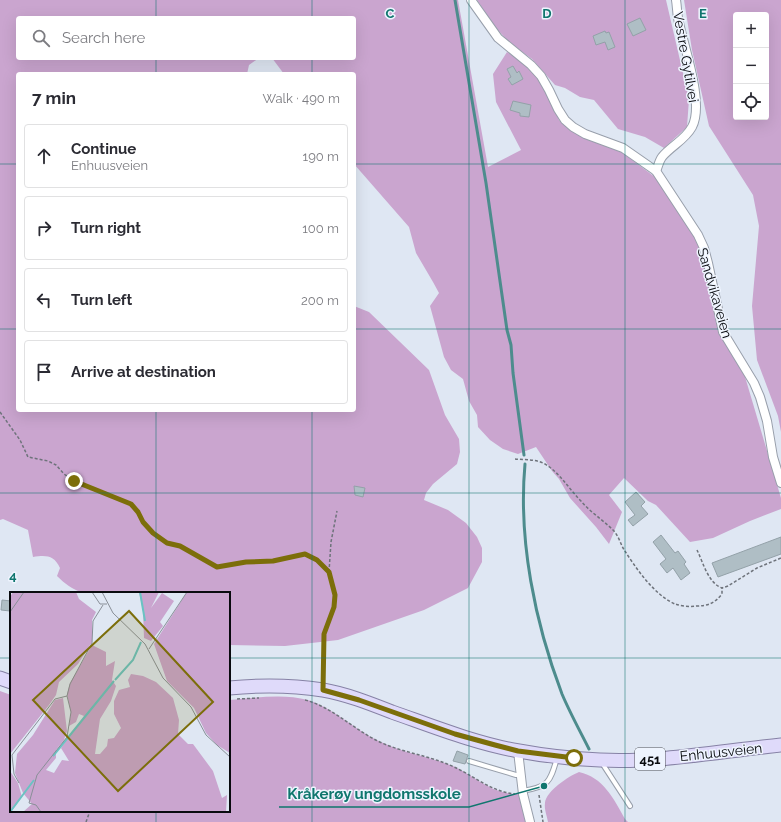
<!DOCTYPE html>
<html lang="en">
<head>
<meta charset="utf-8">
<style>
  :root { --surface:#fff; --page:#f2f2f3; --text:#2b2b33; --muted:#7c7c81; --line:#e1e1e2 }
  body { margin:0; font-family:Raleway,sans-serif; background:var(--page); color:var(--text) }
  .controls { position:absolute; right:12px; top:12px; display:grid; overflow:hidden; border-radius:4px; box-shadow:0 4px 16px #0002 }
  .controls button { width:36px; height:36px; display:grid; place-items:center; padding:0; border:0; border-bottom:1px solid var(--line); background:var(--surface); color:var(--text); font:20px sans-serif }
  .stop { position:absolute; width:12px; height:12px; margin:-9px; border:3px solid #7c6e0a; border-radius:50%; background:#fff }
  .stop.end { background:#7c6e0a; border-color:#fff; box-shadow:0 1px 4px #0008 }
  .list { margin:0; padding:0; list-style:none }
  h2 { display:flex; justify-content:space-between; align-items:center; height:52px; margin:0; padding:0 16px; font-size:17px }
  h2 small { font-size:13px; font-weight:400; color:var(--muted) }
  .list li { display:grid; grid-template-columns:26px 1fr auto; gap:12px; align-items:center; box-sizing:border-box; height:64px; margin:0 8px 8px; padding:0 8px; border:1px solid var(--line); border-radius:4px }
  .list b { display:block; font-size:15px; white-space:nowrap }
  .list p { margin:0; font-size:13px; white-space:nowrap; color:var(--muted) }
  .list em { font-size:13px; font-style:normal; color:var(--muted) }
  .icon { flex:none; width:22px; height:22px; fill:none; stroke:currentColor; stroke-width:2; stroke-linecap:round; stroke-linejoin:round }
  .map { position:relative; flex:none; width:781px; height:822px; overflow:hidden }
  .search { position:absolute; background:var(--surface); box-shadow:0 4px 16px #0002; left:16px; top:16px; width:340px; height:44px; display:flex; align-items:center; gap:10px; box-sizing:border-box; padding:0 14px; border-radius:4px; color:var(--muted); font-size:15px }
  .panel { position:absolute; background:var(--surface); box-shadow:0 4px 16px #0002; left:16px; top:72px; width:340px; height:340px; border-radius:4px }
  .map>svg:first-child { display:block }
  .green { fill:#caa5cf; fill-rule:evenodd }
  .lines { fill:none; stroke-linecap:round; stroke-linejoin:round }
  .stream { stroke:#4d8c8d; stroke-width:3 }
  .building { fill:#afbec5; stroke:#93a1a8 }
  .service-casing { stroke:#989fab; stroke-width:6 }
  .minor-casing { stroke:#989fab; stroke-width:10 }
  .primary-casing { stroke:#8682a5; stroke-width:15 }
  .path { stroke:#6e737b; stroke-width:1.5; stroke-dasharray:3 2; stroke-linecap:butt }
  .service { stroke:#fff; stroke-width:4 }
  .minor { stroke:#fff; stroke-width:8 }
  .primary { stroke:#dfdafa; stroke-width:13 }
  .route { stroke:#7c6e0a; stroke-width:5 }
  .grid { fill:none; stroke:#0f766e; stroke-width:1; stroke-opacity:0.55 }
  .labels { text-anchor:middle; stroke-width:3; stroke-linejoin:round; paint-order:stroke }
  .shield { fill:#eef4fe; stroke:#4e5157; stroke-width:1 }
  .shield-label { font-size:13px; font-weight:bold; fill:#090b0f }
  .street-label { font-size:14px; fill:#090b0f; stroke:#eef4fe }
  .inset-river { fill:none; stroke:#6ac3c3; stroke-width:2 }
  .inset-road { fill:none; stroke:#898f98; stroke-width:1 }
  .view { fill:#7c6e0a; fill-opacity:0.15; stroke:#7c6e0a; stroke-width:2 }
  .inset-edge { fill:none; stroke:#090b0f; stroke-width:2 }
  .grid-label { font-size:13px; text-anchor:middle; font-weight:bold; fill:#0f766e; stroke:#eef4fe; stroke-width:3; stroke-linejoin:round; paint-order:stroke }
  .leader { fill:none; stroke:#0f766e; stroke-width:1.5 }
  .callout-dot { fill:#0f766e; stroke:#eef4fe; stroke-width:1.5 }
  .callout-label { font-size:15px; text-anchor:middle; font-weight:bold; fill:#0f766e; stroke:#eef4fe; stroke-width:3; stroke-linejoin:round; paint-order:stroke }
</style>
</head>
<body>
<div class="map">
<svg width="781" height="822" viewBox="0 0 781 822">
  <rect width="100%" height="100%" fill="#dfe7f3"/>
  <g class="green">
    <path d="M0,0H458L488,167L521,150L496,102L493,74L507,52L532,68L548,94L559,120L568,128L620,151L663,183L699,242L722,334L743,370L781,498V509L750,521L713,538L690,542L656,505L648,501L624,478L609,495L622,512L609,544L596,527L570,498L559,479L552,471L536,447L518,454L503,449L490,440L478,427L477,415L469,401L463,379L451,370L444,357L430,306L439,293L433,282L416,253L409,227L354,164V74H284L272,58H354V18H18V58H259L249,65L247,74H18V410H354V306L369,312L429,370L445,415L459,439L460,452L457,464L433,484L426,493L424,500L448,510L466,523L477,537L482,548V562L468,588L424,610L338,640L285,646L229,645V593H83C72,589 65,584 57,576L60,568C54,555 46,555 33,557L28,530L3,519L0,520Z"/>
    <path d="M477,0H666L689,99L687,127L664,148L645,137L618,129L594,100L580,97L565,88L555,85L532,59L510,43L495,27Z"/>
    <path d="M684,0H781V432L778,416L757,360L752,306L759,226L753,195L709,126L692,50ZM736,15H766V117H736Z"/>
    <path d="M0,691L11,695V811H229V700C254,698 283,693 308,700C335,709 356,731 381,742C404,753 430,757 453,766C471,774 488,790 507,793C512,794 518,794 523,794L529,822H0Z"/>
    <path d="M579,772C603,777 614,799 625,819L628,822H548C547,816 544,809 545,803C546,791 569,776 579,772Z"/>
  </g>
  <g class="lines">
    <g class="stream">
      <path d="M455,0L486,183L507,330L511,345L513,373L524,455"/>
      <path d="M525,464C518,540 535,623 562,694C570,713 580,731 589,749"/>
    </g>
  </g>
  <g class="building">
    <path d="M640,18L646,30L633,36L627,24Z"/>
    <path d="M605,31L606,33L609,32L615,47L608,50L605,42L596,45L593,36Z"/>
    <path d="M513,66L517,73L519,71L523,79L512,85L508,79L511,77L507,69Z"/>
    <path d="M513,101L531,105L529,117L520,116V113L510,110Z"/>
    <path d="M354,486L365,488L363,497L355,495Z"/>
    <path d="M636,492L645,502L641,506L648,514L633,526L628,520L635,515L625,502Z"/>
    <path d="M661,535L675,553L678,551L686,562L684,564L690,573L681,580L673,568L667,573L660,564L666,559L653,542Z"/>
    <path d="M781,537V554L718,577L712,563Z"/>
    <path d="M2,600L11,601L10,611L1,610Z"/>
    <path d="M457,751L468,755L465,764L453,761Z"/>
  </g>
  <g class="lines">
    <defs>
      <g id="service">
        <path d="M469,761L516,775H521"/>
        <path d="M602,763L630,806"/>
        <path d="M522,791C548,787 550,783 557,758"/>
      </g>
      <g id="minor">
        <path d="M471,0L498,38L531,65L541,76L549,90L558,109L565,120L573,127L585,134L623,148L656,171L698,235L704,248L708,263L723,332L754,383L760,397L767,421L773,457L781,483"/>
        <path d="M656,171C658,167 659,161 662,157C671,146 685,140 692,127C705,103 683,45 678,18C677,12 677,6 676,0"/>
        <path d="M518,751L523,794L530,822"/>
      </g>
      <g id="primary">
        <path d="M0,678L11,682"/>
        <path d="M229,688C260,685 291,685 323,690C346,694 369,703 392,712C432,726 477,744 519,751C546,756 573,759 600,760C660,763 721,751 781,745"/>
      </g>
    </defs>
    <use href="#service" class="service-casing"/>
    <use href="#minor" class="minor-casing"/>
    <use href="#primary" class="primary-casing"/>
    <g class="path">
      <path d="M0,412L20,440L28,457L48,461L56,465L64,474L74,481L131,504L138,512L143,522L153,533L167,543L180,546L217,567L246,562L273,561L305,554L317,560L329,572L335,595L334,607L324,634V680"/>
      <path d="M515,459C525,460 536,459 545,464C560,473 569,489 581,501C590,512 603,520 613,530C618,535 620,542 623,548C635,567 654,595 675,604C681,606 689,607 696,606C708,606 715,603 722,594V588"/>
      <path d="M697,550C703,562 708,583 722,588L728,586L757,568L781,558"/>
      <path d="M329,572L331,542L337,511"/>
      <path d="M237,699L259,698"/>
      <path d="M305,700C333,707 355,731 382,743C405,753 431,756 454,767C474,776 492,792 515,794"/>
      <path d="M539,795L543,822"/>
      <path d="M86,822L90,811"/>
    </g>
    <use href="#service" class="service"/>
    <use href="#minor" class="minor"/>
    <use href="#primary" class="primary"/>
  </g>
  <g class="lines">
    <path class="route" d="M74,481L131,504L138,512L143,522L153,533L167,543L180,546L217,567L246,562L273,561L305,554L317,560L329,572L335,595L334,607L324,634L323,690L359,700L455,734L495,745L518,751L574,758"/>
  </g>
  <path class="grid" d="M156,0V18M312,0V18M469,0V822M625,0V822M156,58V74M312,58V74M0,164H18M354,164H781M0,329H18M354,329H781M156,410V593M312,410V822M0,493H781M0,658H11M229,658H781M156,811V822"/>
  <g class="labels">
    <rect class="shield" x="635" y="748" width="30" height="22" rx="3"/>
    <g class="shield-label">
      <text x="650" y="764">451</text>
    </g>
    <g class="street-label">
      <text transform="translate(686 57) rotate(80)" y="5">Vestre Gytilvei</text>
      <text transform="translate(715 293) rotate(74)" y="5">Sandvikaveien</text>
      <text transform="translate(721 752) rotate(-6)" y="5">Enhuusveien</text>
    </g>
  </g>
  <g transform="translate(10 592)">
    <rect width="220" height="220" fill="#dfe7f3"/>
    <path d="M3,0H66L69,7L86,20L82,28V50L68,72L49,90L46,103L39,113L0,162V5ZM129,0H149L141,16L152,1L164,9L150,30L153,34L141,49L134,46L133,19ZM177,0H220V161L207,153L196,141L184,116L157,89L144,52ZM82,53L96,60V74L105,69L102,88L106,94L101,109L90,127L85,162H90L97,154L98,147L104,146L111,136L104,122V109L109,98L120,95L118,88L121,82L133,84L146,90L163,106L169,128L168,142L178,152H183L203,179L212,206L217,203L216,220H13L22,212L13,201L5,181L7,162L23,143L45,108L53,106L57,139L54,148L46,158V166L36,178L44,181L52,168L59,169L51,156L74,124L69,122L66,130L59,134L61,121L57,102L60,91ZM0,179L8,191L12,205L1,220Z" fill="#caa5cf"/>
    <path class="inset-river" d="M130,0L135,29M105,88L123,68L131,50M43,164L104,89M0,220L24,188"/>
    <path class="inset-road" d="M82,0L90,12H97M92,0L103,21L135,52L153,86L181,115L196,143L220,165M0,20L14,0M139,57L177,0M9,191L4,182L2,163L45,107L57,104M19,211L27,183L57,145L61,120L57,104L60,92L82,51L83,29L93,13M19,211L26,213L31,220"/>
    <path class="view" d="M119,19L203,110L108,199L23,108Z"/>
    <rect width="220" height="220" class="inset-edge"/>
  </g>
  <g class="grid-label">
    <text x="390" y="18">C</text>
    <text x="547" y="18">D</text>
    <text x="703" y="18">E</text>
    <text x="13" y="580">4</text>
  </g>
  <path class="leader" d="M544 786L469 807H279"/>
  <circle class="callout-dot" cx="544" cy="786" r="4"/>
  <g class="callout-label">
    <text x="374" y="799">Kråkerøy ungdomsskole</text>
  </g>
</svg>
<div class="controls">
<button>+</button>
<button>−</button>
<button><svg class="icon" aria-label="locate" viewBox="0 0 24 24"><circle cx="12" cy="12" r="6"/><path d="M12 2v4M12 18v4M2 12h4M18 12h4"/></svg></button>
</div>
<div class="stop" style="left:574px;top:758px"></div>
<div class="stop end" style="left:74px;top:481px"></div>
<div class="search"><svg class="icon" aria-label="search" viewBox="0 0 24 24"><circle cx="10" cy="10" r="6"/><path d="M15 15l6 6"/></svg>Search here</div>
<section class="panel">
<h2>7 min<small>Walk · 490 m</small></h2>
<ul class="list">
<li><svg class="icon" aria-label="ahead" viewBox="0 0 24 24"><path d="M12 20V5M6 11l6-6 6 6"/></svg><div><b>Continue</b><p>Enhuusveien</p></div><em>190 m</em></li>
<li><svg class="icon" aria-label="right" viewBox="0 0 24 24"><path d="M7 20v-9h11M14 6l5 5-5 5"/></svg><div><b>Turn right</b></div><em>100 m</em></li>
<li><svg class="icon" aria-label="left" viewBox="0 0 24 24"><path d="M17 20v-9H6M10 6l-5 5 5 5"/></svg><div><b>Turn left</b></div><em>200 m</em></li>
<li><svg class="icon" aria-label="arrive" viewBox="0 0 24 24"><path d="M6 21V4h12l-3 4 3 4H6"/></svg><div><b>Arrive at destination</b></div></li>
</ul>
</section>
</div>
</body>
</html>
